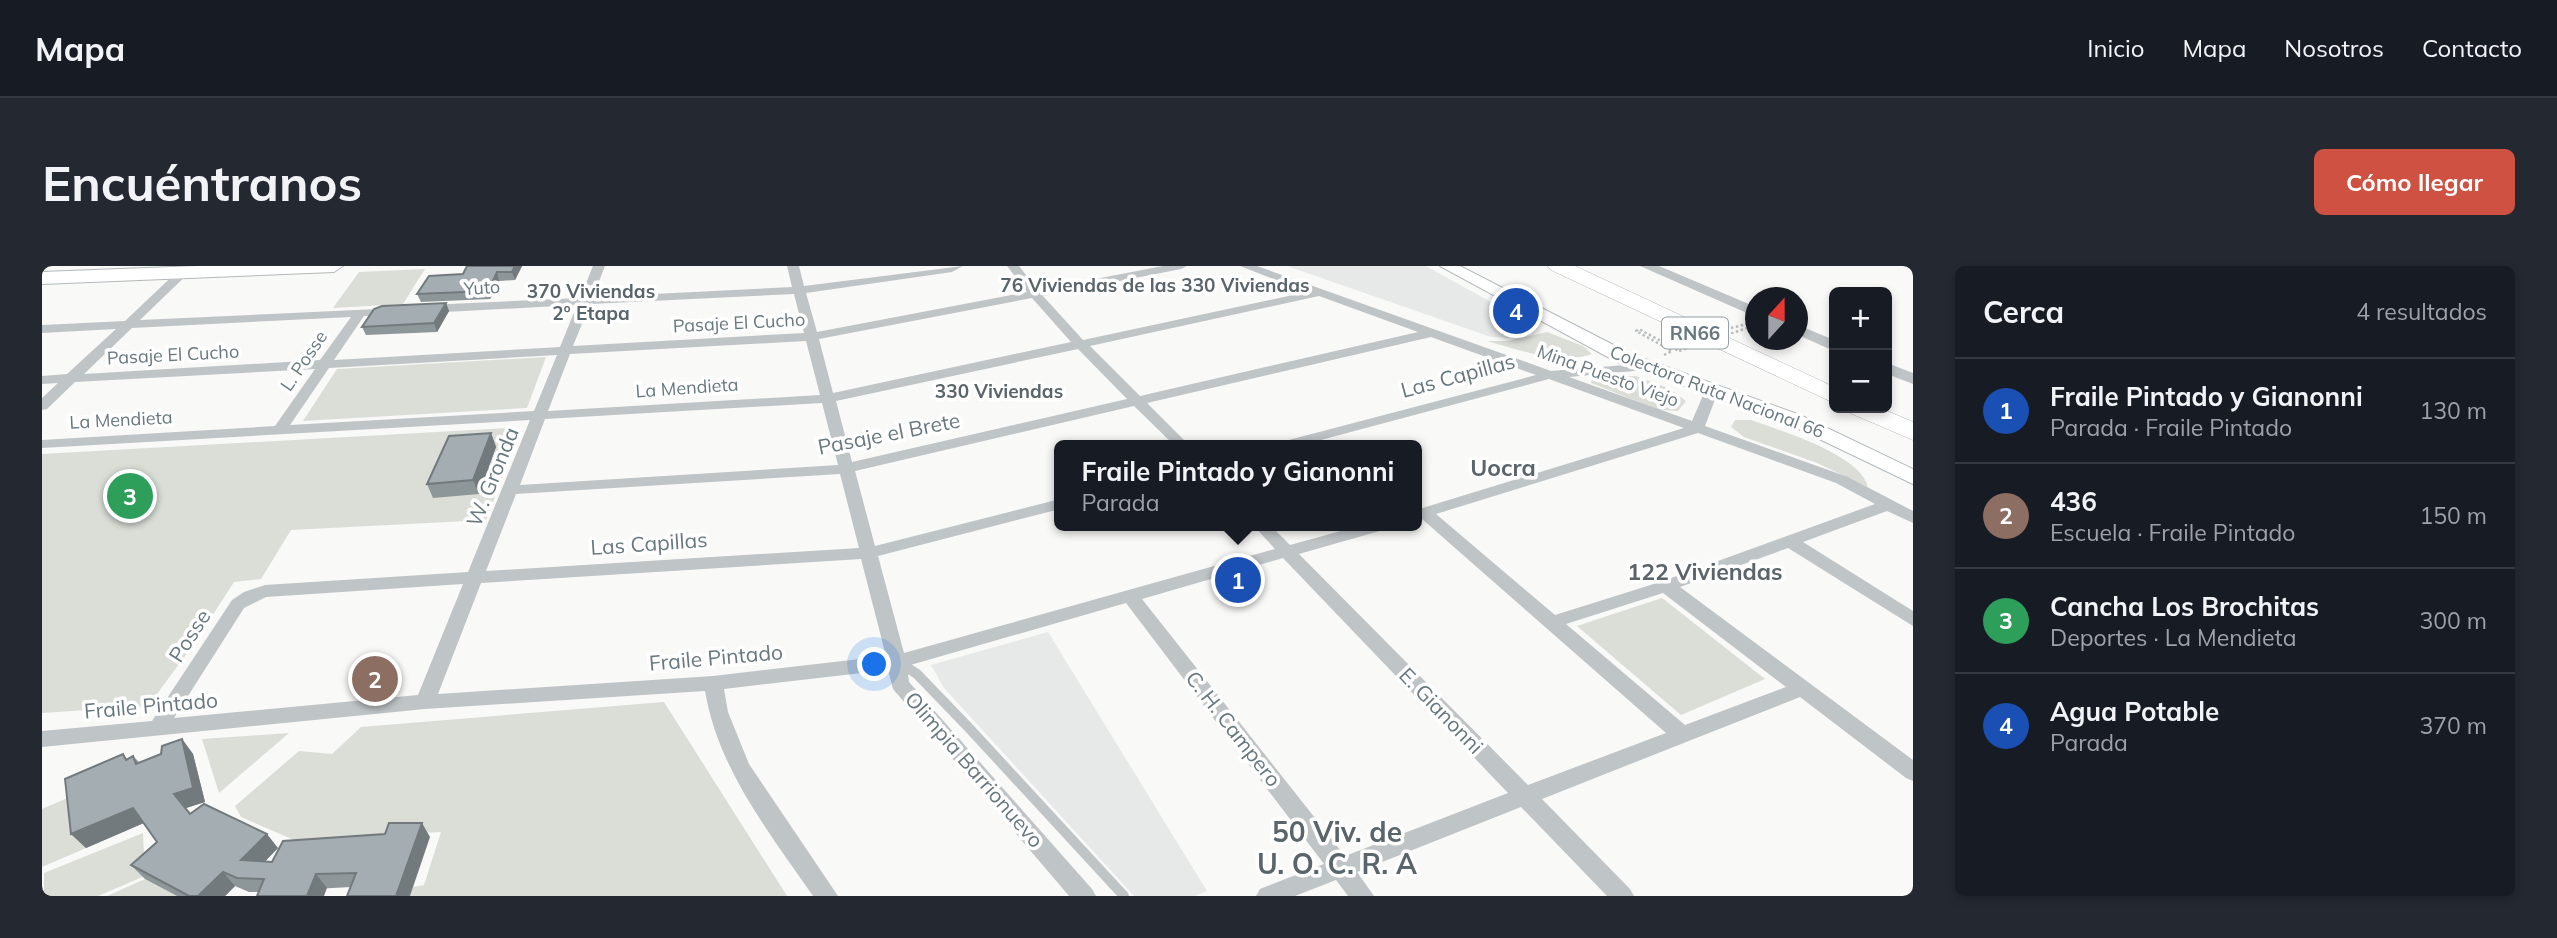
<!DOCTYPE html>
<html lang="es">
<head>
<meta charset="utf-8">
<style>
  :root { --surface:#171b24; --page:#242831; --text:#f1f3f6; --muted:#9ea1a6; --line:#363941; --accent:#cf5142 }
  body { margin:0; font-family:Mulish,sans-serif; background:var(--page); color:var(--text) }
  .controls { position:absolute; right:21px; top:21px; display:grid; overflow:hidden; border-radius:10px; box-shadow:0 4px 10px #0003 }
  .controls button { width:63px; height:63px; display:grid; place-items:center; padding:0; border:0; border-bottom:2px solid var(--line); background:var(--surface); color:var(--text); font:35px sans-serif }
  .compass { position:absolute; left:1703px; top:21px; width:63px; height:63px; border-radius:50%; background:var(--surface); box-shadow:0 4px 10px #0003; rotate:21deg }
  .you { position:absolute; left:833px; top:399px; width:24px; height:24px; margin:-18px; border:5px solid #fff; border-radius:50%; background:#1a73e8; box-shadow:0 0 0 10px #1a73e833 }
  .badge { display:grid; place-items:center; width:46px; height:46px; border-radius:50%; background:var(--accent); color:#fff; font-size:23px; font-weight:700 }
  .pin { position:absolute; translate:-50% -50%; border:4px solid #fff; box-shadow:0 2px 7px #0006 }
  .popup { position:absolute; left:1012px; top:174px; width:368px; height:91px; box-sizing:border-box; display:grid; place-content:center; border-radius:10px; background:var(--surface); filter:drop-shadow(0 2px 5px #0005); font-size:23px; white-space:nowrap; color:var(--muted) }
  .popup b { font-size:26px; color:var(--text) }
  .popup::after { content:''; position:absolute; left:50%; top:100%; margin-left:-14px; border:14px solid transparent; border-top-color:var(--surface) }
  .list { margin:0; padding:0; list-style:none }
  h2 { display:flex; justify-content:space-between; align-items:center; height:91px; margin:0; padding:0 28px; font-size:30px }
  h2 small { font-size:23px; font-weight:400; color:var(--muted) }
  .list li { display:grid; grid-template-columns:46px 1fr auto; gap:21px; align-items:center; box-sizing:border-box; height:105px; padding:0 28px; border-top:2px solid var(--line) }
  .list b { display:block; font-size:26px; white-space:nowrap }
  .list p { margin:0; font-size:23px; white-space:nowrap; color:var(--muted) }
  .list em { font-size:23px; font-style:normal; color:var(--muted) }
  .map { position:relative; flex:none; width:1871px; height:630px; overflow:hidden; border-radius:10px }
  header { display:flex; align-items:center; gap:42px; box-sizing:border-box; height:98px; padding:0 35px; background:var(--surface); border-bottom:2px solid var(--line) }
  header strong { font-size:33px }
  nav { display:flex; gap:38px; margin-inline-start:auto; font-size:24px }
  .intro { display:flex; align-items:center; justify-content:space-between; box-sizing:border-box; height:168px; padding:0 42px }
  h1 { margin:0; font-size:49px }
  .button { padding:18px 32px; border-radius:10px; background:var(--accent); color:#fff; font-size:24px; font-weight:700 }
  main { display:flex; gap:42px; padding:0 42px }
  aside { flex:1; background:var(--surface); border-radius:10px; box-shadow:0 4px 10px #0003 }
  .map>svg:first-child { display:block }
  .built { fill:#e7e9e8 }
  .green { fill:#daded7 }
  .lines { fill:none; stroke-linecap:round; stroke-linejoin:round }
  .secondary-casing { stroke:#b2b9bc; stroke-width:2 }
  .primary-casing { stroke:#b3b9bb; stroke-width:2 }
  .motorway-casing { stroke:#b3b8ba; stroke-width:1 }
  .path { stroke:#babec0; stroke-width:2.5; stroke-dasharray:2.5 2.5; stroke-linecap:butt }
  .service { stroke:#bfc4c7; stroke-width:10 }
  .minor { fill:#bfc4c7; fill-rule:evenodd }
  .tertiary { fill:#bfc4c7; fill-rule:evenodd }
  .secondary { fill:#fff; fill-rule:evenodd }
  .primary { fill:#fff; fill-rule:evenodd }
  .motorway { fill:#fff; fill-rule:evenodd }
  .path-bridge { stroke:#babec0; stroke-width:2.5; stroke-dasharray:2.5 2.5; stroke-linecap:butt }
  .wall { fill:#8d9699 }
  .shaded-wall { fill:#737a7d }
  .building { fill:#a4aeb2; stroke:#737a7d; stroke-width:2 }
  .labels { text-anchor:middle; stroke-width:7; stroke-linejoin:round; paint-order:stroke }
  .far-street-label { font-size:18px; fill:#67787f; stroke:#fff }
  .far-neighbourhood-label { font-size:19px; font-weight:bold; fill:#59656b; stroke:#fff }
  .shield { fill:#fff; stroke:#95a0a5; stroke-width:2 }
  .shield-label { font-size:19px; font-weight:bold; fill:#67787f }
  .street-label { font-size:21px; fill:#67787f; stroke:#fff }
  .neighbourhood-label { font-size:23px; font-weight:bold; fill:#59656b; stroke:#fff }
  .near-neighbourhood-label { font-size:28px; font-weight:bold; fill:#59656b; stroke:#fff }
</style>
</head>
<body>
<header>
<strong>Mapa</strong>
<nav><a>Inicio</a><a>Mapa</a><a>Nosotros</a><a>Contacto</a></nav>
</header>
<div class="intro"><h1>Encuéntranos</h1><a class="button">Cómo llegar</a></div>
<main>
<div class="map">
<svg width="1871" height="630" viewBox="0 0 1871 630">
  <rect width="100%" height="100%" fill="#f9f9f8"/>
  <g class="built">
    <path d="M1245,0H1384L1483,55L1490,64L1466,72L1449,71Z"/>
    <path d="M1006,366L1165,625L1153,630H1092L902,422L889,399Z"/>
  </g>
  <g class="green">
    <path d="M383,3L361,38L291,42L317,6Z"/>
    <path d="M1505,66L1541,80L1550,88C1519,99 1476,84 1445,75H1465Z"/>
    <path d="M504,91L485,142L261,155L295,103Z"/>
    <path d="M1594,110L1626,122L1644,135L1636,145L1617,144L1549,117L1550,112Z"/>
    <path d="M1693,154H1709C1739,165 1818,188 1826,221L1775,197L1702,171L1689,161Z"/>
    <path d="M466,162L477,169L444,254L249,264L219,313L192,316L152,378L106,440L0,447V188Z"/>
    <path d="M1620,332L1723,413L1639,449L1535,360Z"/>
    <path d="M622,436L745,630H368L371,621L382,619L399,566L252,574L199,551L193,540L257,485L290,488L319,461Z"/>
    <path d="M247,467L177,527L160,473Z"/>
    <path d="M37,527L44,582L0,601V543Z"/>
    <path d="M101,567L103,610L56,630H2V607Z"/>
    <path d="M103,613L135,630H65Z"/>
  </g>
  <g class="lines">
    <defs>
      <path id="secondary" d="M1398,0H1418L1589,88L1758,149L1871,203V218L1744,157L1575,96Z"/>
      <path id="primary" d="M156,0H301L292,6L0,18V6Z"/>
      <g id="motorway">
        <path d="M1506,0H1533L1792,121V137L1509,4Z"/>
        <path d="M1804,142H1838L1871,156V174L1808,147Z"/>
      </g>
    </defs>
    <use href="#secondary" class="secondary-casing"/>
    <use href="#primary" class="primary-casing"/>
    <use href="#motorway" class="motorway-casing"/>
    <g class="path">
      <path d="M1689,62L1705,58"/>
      <path d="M1622,89L1630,85L1594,65L1597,63L1637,85"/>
    </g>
    <path class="service" d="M858,397L875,408L928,463L1082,630"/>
    <path class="minor" d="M141,0H154L98,54L357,42L359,45L353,49L322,50L292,94L518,81L535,39L385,47L379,43L385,39L538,32L551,0H563L551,31L750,21L745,0H757L762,20L921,0L910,6L764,27L775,66L985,26L965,0H977L996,24L1121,0H1145L1139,3L1001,30L1041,74L1265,26L1198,0H1215L1509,105L1608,97L1610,100L1603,104L1527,111L1650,155L1665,120H1675L1677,123L1663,160L1806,211L1871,245V257L1845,245L1761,276L1871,345V360L1746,282L1638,321L1871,494V515L1864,512L1758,431L1500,533L1588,623L1592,630H1565L1479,541L1315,606L1332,630H1306L1294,614L1253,630H1214L1218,623L1282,598L1084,337L865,400L867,416L1050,623L1054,630H1027L851,423L846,404L682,423L686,446L707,498L796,630H771C727,566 676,503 663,425L383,443L0,481V465L110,455L190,334L202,326L223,319L426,306L488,154L0,182V174L233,160L273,103L33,116L5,143L0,144V132L16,117L0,118V110L25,108L74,63L0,67V59L83,55ZM752,28L762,67L531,80L548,38ZM1277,30L1376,66L1098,130L1048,80ZM990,32L1029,76L791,127L777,73ZM309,51L278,94L42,108L90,62ZM1389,71L1494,109L1239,176L1237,179H1260L1507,113L1642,162L1374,244V254L1380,253L1624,467L1486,519L1257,288L1341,264L1343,260H1317L1248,279L1229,260H1212L1233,283L862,387L836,290L1018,243V233L833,280L813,205L1092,140L1132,179H1147L1105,137ZM764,75L778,129L506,145L528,88ZM1036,83L1085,133L810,196L794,135ZM515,89L492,145L248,159L287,102ZM780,137L796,199L478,219L503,153ZM1656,167L1794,217L1833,238L1618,316L1513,349L1394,248ZM798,208L817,282L444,305L474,228ZM1241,292L1466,527L1303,590L1100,333ZM819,293L844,390L671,410L396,428L439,317ZM421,318L376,429L132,452L202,342L224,331ZM1621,327L1744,421L1643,459L1524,358Z"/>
    <g class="tertiary">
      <path d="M1598,0H1617L1714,41V51Z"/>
      <path d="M1756,59L1792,74V85L1756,69Z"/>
      <path d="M1845,97L1871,107V118L1845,108Z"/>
    </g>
    <use href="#secondary" class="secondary"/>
    <use href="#primary" class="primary"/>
    <use href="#motorway" class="motorway"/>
    <path class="path-bridge" d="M1637,85L1714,59"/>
  </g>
  <g class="wall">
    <path d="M480,0L473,14L457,15L448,33L379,36L375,28L421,8Z"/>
    <path d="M404,37L407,45L395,66L324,69L320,61Z"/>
    <path d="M449,167L454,181L437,228L391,232L385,218Z"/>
    <path d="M140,473L151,488L163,536L144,542L149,547L236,582L222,596H230L388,571L309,621L217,626H207L193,620L183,630H135L103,613L89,599L115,576L102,557L44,582L29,568L81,488L85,493L91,490L97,496L119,488Z"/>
  </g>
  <g class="shaded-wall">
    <path d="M473,0H480L473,14L470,6Z"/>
    <path d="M455,6L457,15L448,33L446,25Z"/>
    <path d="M404,37L407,45L395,66L392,57Z"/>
    <path d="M449,167L454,181L437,228L431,214Z"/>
    <path d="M140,473L151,488L163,536L144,542L132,528Z"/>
    <path d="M91,542L104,556L44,582L29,568Z"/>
    <path d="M380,557L388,571L368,630H354Z"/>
    <path d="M225,568L236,582L211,608L199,594Z"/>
    <path d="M181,606L193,620L183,630H156Z"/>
    <path d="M274,608L285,622L282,630H265Z"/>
  </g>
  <g class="building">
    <path d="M425,0H473L470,6H455L446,25L375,28L387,10L421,8Z"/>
    <path d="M404,37L392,57L320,61L332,43L340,40Z"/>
    <path d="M449,167L431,214L385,218L407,170Z"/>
    <path d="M140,473L151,522L132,528L148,548L162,538L225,568L199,594L230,596L241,575L343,568L347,557H380L354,630H305L314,607L274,608L265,630H215L222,613L195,612L181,606L156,630H147L89,599L115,576L91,542L29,568L23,513L81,488L84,494L91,490L94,498L119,488L120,480Z"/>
  </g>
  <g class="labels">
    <g class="far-street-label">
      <text transform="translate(440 22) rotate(-4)" y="6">Yuto</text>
      <text transform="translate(697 57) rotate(-3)" y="6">Pasaje El Cucho</text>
      <text transform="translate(131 89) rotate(-3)" y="6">Pasaje El Cucho</text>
      <text transform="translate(262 95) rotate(-56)" y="6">L. Posse</text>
      <text transform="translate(1566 110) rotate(20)" y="6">Mina Puesto Viejo</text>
      <text transform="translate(645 122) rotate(-4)" y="6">La Mendieta</text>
      <text transform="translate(1675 126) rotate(21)" y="6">Colectora Ruta Nacional 66</text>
      <text transform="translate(79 154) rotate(-3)" y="6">La Mendieta</text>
    </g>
    <g class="far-neighbourhood-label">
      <text x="1113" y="26">76 Viviendas de las 330 Viviendas</text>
      <text x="549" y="32">370 Viviendas<tspan x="549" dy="22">2° Etapa</tspan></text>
      <text x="957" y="132">330 Viviendas</text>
    </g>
    <rect class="shield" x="1620" y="51.5" width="66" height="31" rx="5"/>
    <g class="shield-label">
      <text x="1653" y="74">RN66</text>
    </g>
    <g class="street-label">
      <text transform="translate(1416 110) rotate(-15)" y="7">Las Capillas</text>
      <text transform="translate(847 168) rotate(-11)" y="7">Pasaje el Brete</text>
      <text transform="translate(451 211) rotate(-68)" y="7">W. Gronda</text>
      <text transform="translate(607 278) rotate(-4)" y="7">Las Capillas</text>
      <text transform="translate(148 370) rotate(-57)" y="7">Posse</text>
      <text transform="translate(674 392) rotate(-5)" y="7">Fraile Pintado</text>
      <text transform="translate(109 440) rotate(-5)" y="7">Fraile Pintado</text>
      <text transform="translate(1399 445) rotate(46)" y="7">E. Gianonni</text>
      <text transform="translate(1191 463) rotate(52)" y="7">C. H. Campero</text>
      <text transform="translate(932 504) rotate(49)" y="7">Olimpia Barrionuevo</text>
    </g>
    <g class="neighbourhood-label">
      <text x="1461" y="210">Uocra</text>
      <text x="1663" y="314">122 Viviendas</text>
    </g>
    <g class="near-neighbourhood-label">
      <text x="1295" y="576">50 Viv. de<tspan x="1295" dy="32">U. O. C. R. A</tspan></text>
    </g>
  </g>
</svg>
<div class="controls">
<button>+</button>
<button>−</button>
</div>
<svg class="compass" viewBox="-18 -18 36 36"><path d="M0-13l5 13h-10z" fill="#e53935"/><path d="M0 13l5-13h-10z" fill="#9ea1a6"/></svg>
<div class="you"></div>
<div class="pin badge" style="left:1196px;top:314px;background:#1a4fb4">1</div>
<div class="popup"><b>Fraile Pintado y Gianonni</b>Parada</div>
<div class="pin badge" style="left:333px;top:413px;background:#8d6e63">2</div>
<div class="pin badge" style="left:88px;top:230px;background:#2e9e5b">3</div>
<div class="pin badge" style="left:1474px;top:45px;background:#1a4fb4">4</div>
</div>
<aside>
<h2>Cerca<small>4 resultados</small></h2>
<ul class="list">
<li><span class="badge" style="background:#1a4fb4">1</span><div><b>Fraile Pintado y Gianonni</b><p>Parada · Fraile Pintado</p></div><em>130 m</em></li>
<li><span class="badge" style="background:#8d6e63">2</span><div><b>436</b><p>Escuela · Fraile Pintado</p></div><em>150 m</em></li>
<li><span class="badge" style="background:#2e9e5b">3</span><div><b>Cancha Los Brochitas</b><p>Deportes · La Mendieta</p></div><em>300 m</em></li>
<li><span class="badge" style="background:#1a4fb4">4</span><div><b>Agua Potable</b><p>Parada</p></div><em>370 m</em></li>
</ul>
</aside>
</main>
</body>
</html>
